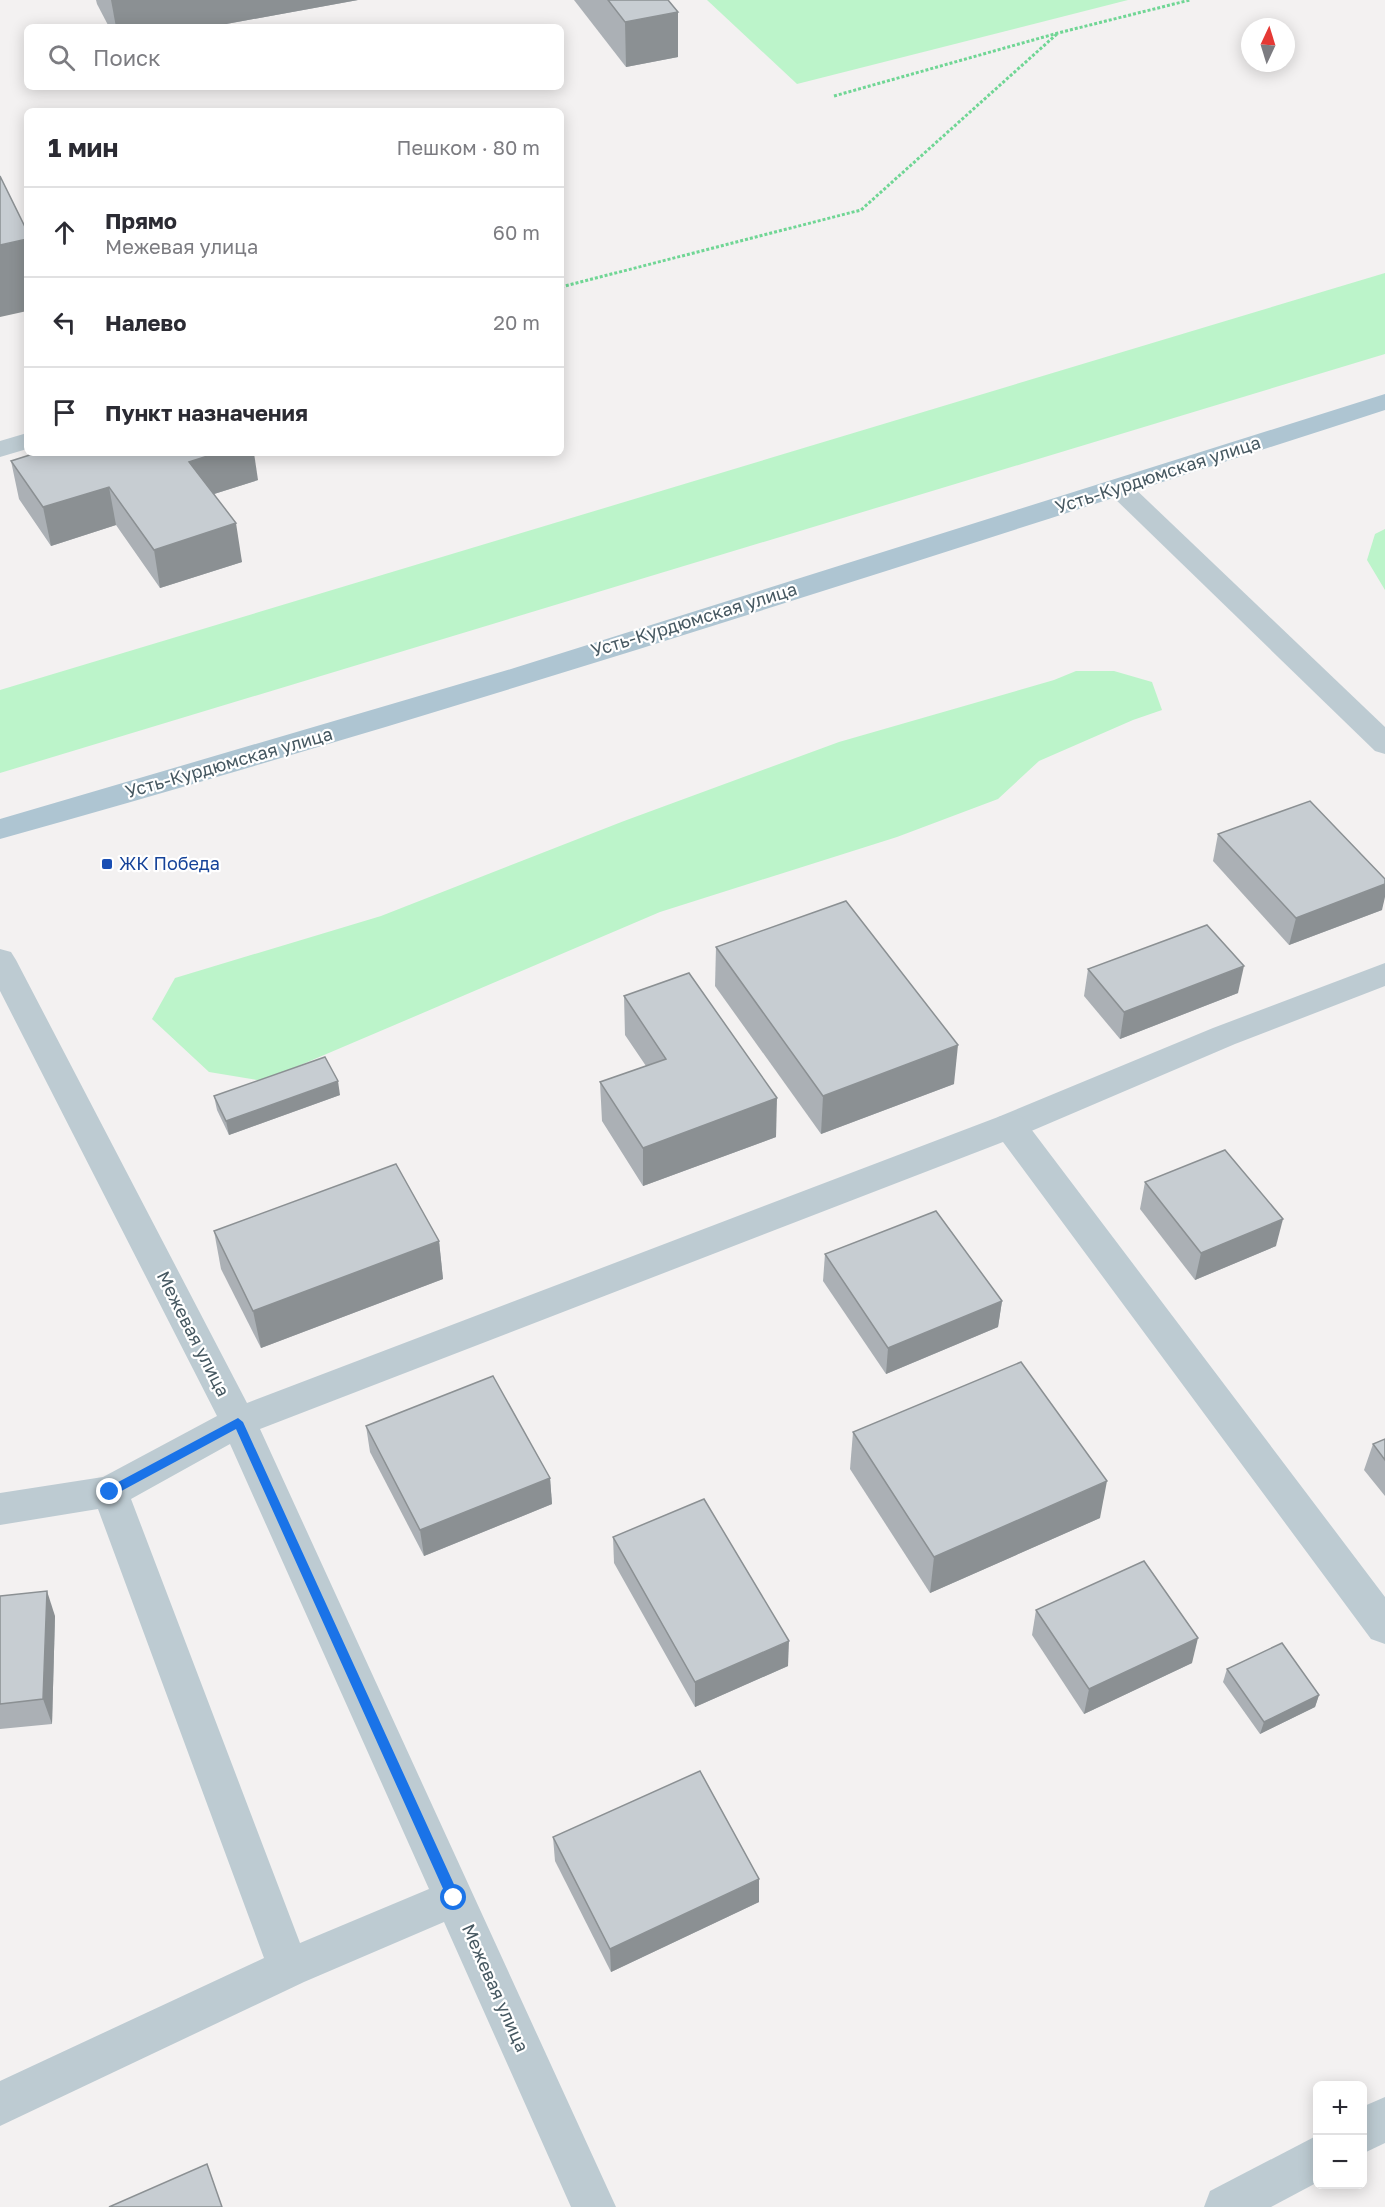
<!DOCTYPE html>
<html lang="ru">
<head>
<meta charset="utf-8">
<style>
  :root { --surface:#fff; --page:#f7f7f7; --text:#2b2b33; --muted:#7c7c81; --line:#e1e1e2 }
  body { margin:0; font-family:"Golos Text",sans-serif; background:var(--page); color:var(--text) }
  .controls { position:absolute; right:18px; bottom:18px; display:grid; overflow:hidden; border-radius:9px; box-shadow:0 3px 15px #0003 }
  .controls button { width:54px; height:54px; display:grid; place-items:center; padding:0; border:0; border-bottom:2px solid var(--line); background:var(--surface); color:var(--text); font:30px sans-serif }
  .compass { position:absolute; left:1241px; top:18px; width:54px; height:54px; border-radius:50%; background:var(--surface); box-shadow:0 3px 15px #0003; rotate:4deg }
  .stop { position:absolute; width:18px; height:18px; margin:-14px; border:4px solid #1a73e8; border-radius:50%; background:#fff }
  .stop.end { background:#1a73e8; border-color:#fff; box-shadow:0 2px 6px #0008 }
  .list { margin:0; padding:0; list-style:none }
  h2 { display:flex; justify-content:space-between; align-items:center; height:78px; margin:0; padding:0 24px; font-size:26px }
  h2 small { font-size:20px; font-weight:400; color:var(--muted) }
  .list li { display:grid; grid-template-columns:39px 1fr auto; gap:18px; align-items:center; box-sizing:border-box; height:90px; padding:0 24px; border-top:2px solid var(--line) }
  .list b { display:block; font-size:22px; white-space:nowrap }
  .list p { margin:0; font-size:20px; white-space:nowrap; color:var(--muted) }
  .list em { font-size:20px; font-style:normal; color:var(--muted) }
  .icon { flex:none; width:33px; height:33px; fill:none; stroke:currentColor; stroke-width:2; stroke-linecap:round; stroke-linejoin:round }
  .map { position:relative; flex:none; width:1385px; height:2207px; overflow:hidden }
  .search { position:absolute; background:var(--surface); box-shadow:0 3px 15px #0003; left:24px; top:24px; width:540px; height:66px; display:flex; align-items:center; gap:15px; box-sizing:border-box; padding:0 21px; border-radius:9px; color:var(--muted); font-size:22px }
  .panel { position:absolute; background:var(--surface); box-shadow:0 3px 15px #0003; left:24px; top:108px; width:540px; height:348px; border-radius:9px }
  .map>svg:first-child { display:block }
  .green { fill:#bcf4ca }
  .lines { fill:none; stroke-linecap:round; stroke-linejoin:round }
  .path { stroke:#70d695; stroke-width:3; stroke-dasharray:3 2; stroke-linecap:butt }
  .lane { fill:#bdcbd2; fill-rule:evenodd }
  .street { fill:#bdcbd2; fill-rule:evenodd }
  .primary { fill:#aec5d2; fill-rule:evenodd }
  .wall { fill:#abb0b5 }
  .shaded-wall { fill:#8b9093 }
  .building { fill:#c7cdd2; stroke:#8b9093; stroke-width:1.5 }
  .route { fill:#1a73e8 }
  .transit-dot { fill:#1a4fb4; stroke:#fff; stroke-width:2 }
  .labels { text-anchor:middle; stroke-width:4.5; stroke-linejoin:round; paint-order:stroke }
  .street-label { font-size:18px; fill:#465861; stroke:#fff }
  .transit-label { font-size:18px; fill:#164399; stroke:#fff; text-anchor:start }
</style>
</head>
<body>
<div class="map">
<svg width="1385" height="2207" viewBox="0 0 1385 2207">
  <rect width="100%" height="100%" fill="#f3f1f1"/>
  <g class="green">
    <path d="M707,0H1128L797,84Z"/>
    <path d="M1385,273V354L0,773V690Z"/>
    <path d="M1385,529V590L1367,560L1375,534Z"/>
    <path d="M1076,671H1114L1152,682L1162,710L1133,720L1039,761L998,799L897,837L660,912L263,1081L209,1072L152,1019L175,978L381,916L624,821L839,742L1054,680Z"/>
  </g>
  <g class="lines">
    <g class="path">
      <path d="M834,96L1058,33L1190,0"/>
      <path d="M561,287L861,210L1058,33"/>
    </g>
    <g class="lane">
      <path d="M27,433V449L0,457V441Z"/>
      <path d="M1385,963V986L1235,1044L1022,1135L1010,1138L998,1135L993,1126L998,1117L1213,1028Z"/>
    </g>
    <g class="street">
      <path d="M1119,480L1128,482L1385,727V754L1375,751L1110,494L1106,488L1110,482Z"/>
      <path d="M0,949L11,952L16,960L247,1403L998,1117L1010,1114L1022,1117L1385,1597V1644L1371,1639L1003,1142L260,1429L616,2207H571L444,1922L304,1982L0,2126V2081L264,1958L98,1509L0,1525V1493L103,1477L217,1416L0,991ZM230,1444L429,1889L300,1943L131,1499Z"/>
      <path d="M1385,2097V2143L1362,2154V2107Z"/>
      <path d="M1318,2135V2182L1271,2207H1204L1210,2191Z"/>
    </g>
    <path class="primary" d="M1385,394V410C925,559 465,709 0,839V819L511,669Z"/>
  </g>
  <g class="wall">
    <path d="M96,0H358L210,27H109L97,4Z"/>
    <path d="M574,0H668L678,12V57L626,67Z"/>
    <path d="M11,461L258,480L214,494L242,562L160,588L116,525L51,546L19,499Z"/>
    <path d="M1218,834L1382,910L1289,945L1213,861Z"/>
    <path d="M716,947L954,1084L821,1134L715,986Z"/>
    <path d="M1088,969L1238,993L1120,1039L1084,996Z"/>
    <path d="M624,996L776,1137L643,1186L602,1121L600,1082L646,1066L625,1035Z"/>
    <path d="M340,1095L229,1135L217,1110L214,1096Z"/>
    <path d="M1145,1182L1276,1246L1195,1280L1140,1209Z"/>
    <path d="M214,1231L439,1241L443,1279L261,1348L221,1269Z"/>
    <path d="M825,1254L1002,1301L998,1327L886,1374L823,1281Z"/>
    <path d="M366,1426L550,1478L552,1504L424,1556L370,1452Z"/>
    <path d="M853,1432L1100,1518L930,1593L850,1469Z"/>
    <path d="M1385,1439V1496L1364,1470L1373,1444Z"/>
    <path d="M613,1537L788,1666L695,1707L614,1563Z"/>
    <path d="M0,1596L55,1616L52,1724L0,1729Z"/>
    <path d="M1036,1610L1192,1663L1084,1714L1032,1635Z"/>
    <path d="M1227,1669L1319,1695L1315,1707L1260,1734L1223,1682Z"/>
    <path d="M553,1837L759,1902L611,1972L555,1861Z"/>
  </g>
  <g class="shaded-wall">
    <path d="M111,0H358L210,27H116Z"/>
    <path d="M678,12V57L626,67L625,22Z"/>
    <path d="M27,239V311L0,317V245Z"/>
    <path d="M217,453H254L258,480L195,500L189,462Z"/>
    <path d="M109,487L116,525L51,546L43,507Z"/>
    <path d="M236,523L242,562L160,588L154,550Z"/>
    <path d="M1385,884V897L1382,910L1289,945L1296,918Z"/>
    <path d="M1244,966L1238,993L1120,1039L1124,1012Z"/>
    <path d="M958,1045L954,1084L821,1134L823,1096Z"/>
    <path d="M338,1081L340,1095L229,1135L226,1121Z"/>
    <path d="M777,1098L776,1137L643,1186V1148Z"/>
    <path d="M1283,1219L1276,1246L1195,1280L1201,1253Z"/>
    <path d="M439,1241L443,1279L261,1348L253,1311Z"/>
    <path d="M1002,1301L998,1327L886,1374L888,1348Z"/>
    <path d="M550,1478L552,1504L424,1556L420,1530Z"/>
    <path d="M1107,1481L1100,1518L930,1593L934,1557Z"/>
    <path d="M47,1591L55,1616L52,1724L43,1699Z"/>
    <path d="M1198,1638L1192,1663L1084,1714L1089,1689Z"/>
    <path d="M789,1641L788,1666L695,1707V1682Z"/>
    <path d="M1319,1695L1315,1707L1260,1734L1264,1722Z"/>
    <path d="M759,1879V1902L611,1972L610,1949Z"/>
  </g>
  <g class="building">
    <path d="M608,0H668L678,12L625,22Z"/>
    <path d="M0,176L27,231V239L0,245Z"/>
    <path d="M36,453H217L189,462L236,523L154,550L109,487L43,507L11,461Z"/>
    <path d="M1310,801L1385,879V884L1296,918L1218,834Z"/>
    <path d="M846,901L958,1045L823,1096L716,947Z"/>
    <path d="M1207,925L1244,966L1124,1012L1088,969Z"/>
    <path d="M689,973L777,1098L643,1148L600,1082L666,1059L624,996Z"/>
    <path d="M325,1057L338,1081L226,1121L214,1096Z"/>
    <path d="M1225,1150L1283,1219L1201,1253L1145,1182Z"/>
    <path d="M396,1164L439,1241L253,1311L214,1231Z"/>
    <path d="M936,1211L1002,1301L888,1348L825,1254Z"/>
    <path d="M1021,1362L1107,1481L934,1557L853,1432Z"/>
    <path d="M493,1376L550,1478L420,1530L366,1426Z"/>
    <path d="M1385,1439V1460L1373,1444Z"/>
    <path d="M704,1499L789,1641L695,1682L613,1537Z"/>
    <path d="M1144,1561L1198,1638L1089,1689L1036,1610Z"/>
    <path d="M47,1591L43,1699L0,1704V1596Z"/>
    <path d="M1282,1643L1319,1695L1264,1722L1227,1669Z"/>
    <path d="M700,1771L759,1879L610,1949L553,1837Z"/>
    <path d="M207,2164L222,2207H109Z"/>
  </g>
  <path class="route" d="M238,1418L243,1422L458,1893V1902H449L236,1429L114,1495L110,1496L105,1492L107,1488Z"/>
  <rect class="transit-dot" x="101" y="858" width="12" height="12" rx="3"/>
  <g class="labels">
    <g class="street-label">
      <text transform="translate(1158 475) rotate(-18)" y="6">Усть-Курдюмская улица</text>
      <text transform="translate(694 620) rotate(-17)" y="6">Усть-Курдюмская улица</text>
      <text transform="translate(229 763) rotate(-16)" y="6">Усть-Курдюмская улица</text>
      <text transform="translate(193 1334) rotate(63)" y="6">Межевая улица</text>
      <text transform="translate(495 1988) rotate(66)" y="6">Межевая улица</text>
    </g>
    <g class="transit-label">
      <text x="119" y="870">ЖК Победа</text>
    </g>
  </g>
</svg>
<div class="controls">
<button>+</button>
<button>−</button>
</div>
<svg class="compass" viewBox="-18 -18 36 36"><path d="M0-13l5 13h-10z" fill="#e53935"/><path d="M0 13l5-13h-10z" fill="#7c7c81"/></svg>
<div class="stop" style="left:454px;top:1898px"></div>
<div class="stop end" style="left:110px;top:1492px"></div>
<div class="search"><svg class="icon" aria-label="search" viewBox="0 0 24 24"><circle cx="10" cy="10" r="6"/><path d="M15 15l6 6"/></svg>Поиск</div>
<section class="panel">
<h2>1 мин<small>Пешком · 80 m</small></h2>
<ul class="list">
<li><svg class="icon" aria-label="ahead" viewBox="0 0 24 24"><path d="M12 20V5M6 11l6-6 6 6"/></svg><div><b>Прямо</b><p>Межевая улица</p></div><em>60 m</em></li>
<li><svg class="icon" aria-label="left" viewBox="0 0 24 24"><path d="M17 20v-9H6M10 6l-5 5 5 5"/></svg><div><b>Налево</b></div><em>20 m</em></li>
<li><svg class="icon" aria-label="arrive" viewBox="0 0 24 24"><path d="M6 21V4h12l-3 4 3 4H6"/></svg><div><b>Пункт назначения</b></div></li>
</ul>
</section>
</div>
</body>
</html>
